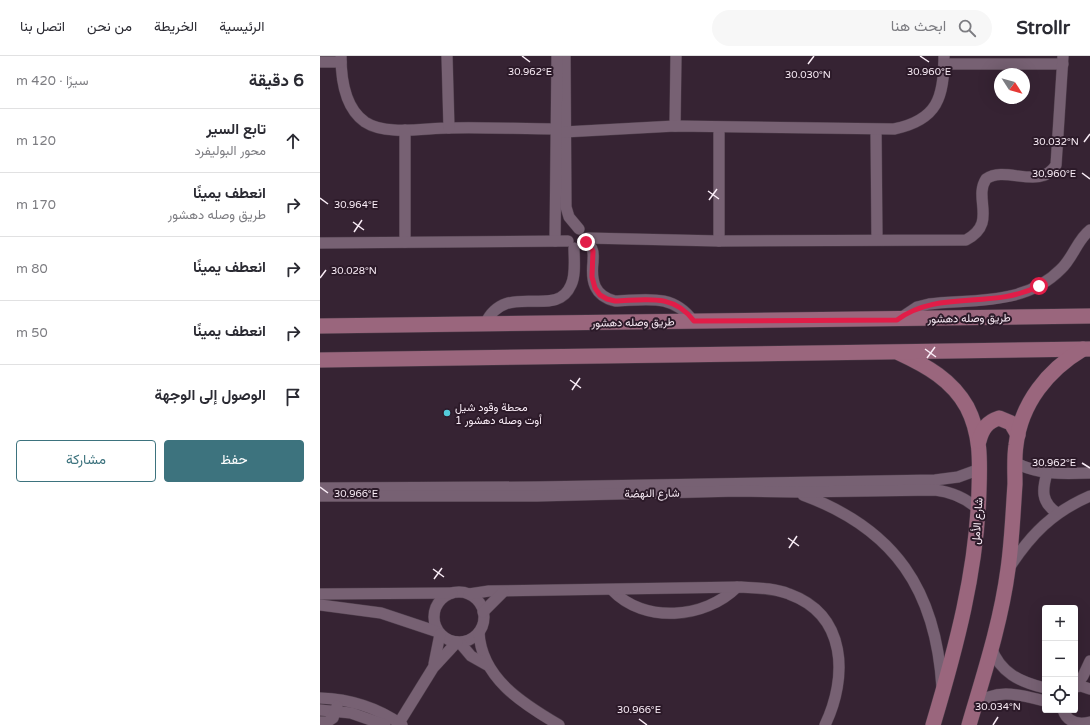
<!DOCTYPE html>
<html lang="ar">
<head>
<meta charset="utf-8">
<style>
  :root { --surface:#fff; --page:#f7f7f7; --text:#2b2b33; --muted:#7c7c81; --line:#e1e1e2; --accent:#3d737e }
  body { margin:0; font-family:"Varela Round",Vazirmatn,sans-serif; background:var(--page); color:var(--text); direction:rtl }
  .controls { position:absolute; right:12px; bottom:12px; display:grid; overflow:hidden; border-radius:4px; box-shadow:0 4px 16px #0002 }
  .controls button { width:36px; height:36px; display:grid; place-items:center; padding:0; border:0; border-bottom:1px solid var(--line); background:var(--surface); color:var(--text); font:20px sans-serif }
  .compass { position:absolute; left:674px; top:12px; width:36px; height:36px; border-radius:50%; background:var(--surface); box-shadow:0 4px 16px #0002; rotate:126deg }
  .stop { position:absolute; width:12px; height:12px; margin:-9px; border:3px solid #e11d48; border-radius:50%; background:#fff }
  .stop.end { background:#e11d48; border-color:#fff; box-shadow:0 1px 4px #0008 }
  .list { margin:0; padding:0; list-style:none }
  h2 { display:flex; justify-content:space-between; align-items:center; height:52px; margin:0; padding:0 16px; font-size:17px }
  h2 small { font-size:13px; font-weight:400; color:var(--muted) }
  .list li { display:grid; grid-template-columns:26px 1fr auto; gap:12px; align-items:center; box-sizing:border-box; height:64px; padding:0 16px; border-top:1px solid var(--line) }
  .list b { display:block; font-size:15px; white-space:nowrap }
  .list p { margin:0; font-size:13px; white-space:nowrap; color:var(--muted) }
  .list em { font-size:13px; font-style:normal; color:var(--muted) }
  .actions { display:flex; gap:8px; padding:12px 16px }
  .actions a { flex:1; padding:9px 0; border:1px solid var(--accent); border-radius:4px; text-align:center; font-size:14px; color:var(--accent) }
  .actions .main { background:var(--accent); color:#fff }
  .icon { flex:none; width:22px; height:22px; fill:none; stroke:currentColor; stroke-width:2; stroke-linecap:round; stroke-linejoin:round }
  .map { position:relative; flex:none; width:770px; height:669px; overflow:hidden; direction:ltr }
  header { display:flex; align-items:center; gap:24px; box-sizing:border-box; height:56px; padding:0 20px; background:var(--surface); border-bottom:1px solid var(--line) }
  header strong { font-size:19px }
  nav { display:flex; gap:22px; margin-inline-start:auto; font-size:14px }
  .search { width:280px; height:36px; background:var(--page); display:flex; align-items:center; gap:10px; box-sizing:border-box; padding:0 14px; border-radius:22px; color:var(--muted); font-size:15px }
  main { display:flex }
  aside { flex:1; background:var(--surface) }
  .map>svg:first-child { display:block }
  .lines { fill:none; stroke-linecap:round; stroke-linejoin:round }
  .minor-casing { stroke:#4e3e4b; stroke-width:12 }
  .major-casing { stroke:#4e3e4b; stroke-width:16 }
  .minor { stroke:#776173; stroke-width:11 }
  .major { stroke:#9a667d; stroke-width:15 }
  .route { stroke:#e11d48; stroke-width:5 }
  .ticks { fill:none; stroke:#faedf7; stroke-width:1.5 }
  .poi-dot { fill:#53cbda; stroke:#2c1a29; stroke-width:1.5 }
  .labels { text-anchor:middle; stroke-width:4; stroke-linejoin:round; paint-order:stroke }
  .street-label { font-size:11px; fill:#faedf7; stroke:#2c1a29 }
  .poi-label { font-size:11px; fill:#faedf7; stroke:#2c1a29; text-anchor:start }
  .ticks-label { font-size:10px; text-anchor:middle; fill:#faedf7; stroke:#2c1a29; stroke-width:4; stroke-linejoin:round; paint-order:stroke }
</style>
</head>
<body>
<header>
<strong>Strollr</strong>
<div class="search"><svg class="icon" aria-label="search" viewBox="0 0 24 24"><circle cx="10" cy="10" r="6"/><path d="M15 15l6 6"/></svg>ابحث هنا</div>
<nav><a>الرئيسية</a><a>الخريطة</a><a>من نحن</a><a>اتصل بنا</a></nav>
</header>
<main>
<div class="map">
<svg width="770" height="669" viewBox="0 0 770 669">
  <rect width="100%" height="100%" fill="#362333"/>
  <g class="lines">
    <defs>
      <g id="minor">
        <path d="M21,0C21,23 25,52 45,66C66,80 105,72 129,72C165,71 200,73 236,73"/>
        <path d="M127,0L129,72"/>
        <path d="M245,0L246,151L249,161L259,173"/>
        <path d="M0,6H21"/>
        <path d="M624,8H743"/>
        <path d="M355,70L356,0"/>
        <path d="M399,72V185"/>
        <path d="M85,74V186"/>
        <path d="M556,74L557,183"/>
        <path d="M244,76L355,70L574,73C618,64 624,41 624,0"/>
        <path d="M267,182L399,185L646,184C678,167 653,143 666,123C686,109 720,135 736,109L743,0"/>
        <path d="M235,185L237,0"/>
        <path d="M266,186C268,188 271,190 272,193C274,197 273,202 273,206C271,225 274,240 295,245C326,244 353,237 373,265"/>
        <path d="M0,187L248,185"/>
        <path d="M579,263L597,251L609,248C655,243 706,249 741,213C753,202 757,184 770,174"/>
        <path d="M165,268C186,223 236,265 251,229C256,219 254,203 254,192"/>
        <path d="M696,407C719,419 744,418 770,417"/>
        <path d="M727,417C722,434 721,446 737,457"/>
        <path d="M0,432L217,431L615,424L638,421L660,413"/>
        <path d="M483,439C575,473 616,534 622,632"/>
        <path d="M0,440H217L418,435L477,436L615,434C633,436 646,442 659,454"/>
        <path d="M689,512C711,478 733,456 770,440"/>
        <path d="M292,534C324,568 385,563 417,531"/>
        <circle cx="139" cy="561" r="25"/>
        <path d="M0,538L132,537"/>
        <path d="M149,538L169,535L421,531C437,532 454,532 469,538C527,559 528,621 505,669"/>
        <path d="M0,549L61,557L118,576"/>
        <path d="M163,556L183,536"/>
        <path d="M159,576C161,622 203,648 239,669"/>
        <path d="M140,587L151,600L167,609"/>
        <path d="M671,591C680,617 700,626 725,632"/>
        <path d="M114,608L120,578"/>
        <path d="M755,631L763,620L770,605"/>
        <path d="M755,631L761,630L770,633"/>
        <path d="M0,642C30,643 58,652 82,669"/>
        <path d="M655,649C677,631 700,639 725,645"/>
        <path d="M0,654L31,657L65,669"/>
        <path d="M743,654C747,666 758,669 770,666"/>
        <path d="M0,666H7L13,662L17,650"/>
        <path d="M79,667L113,612L137,586"/>
      </g>
      <g id="major">
        <path d="M0,270L770,260"/>
        <path d="M579,297C607,310 632,324 647,351C661,378 660,405 659,434C657,514 636,592 613,669"/>
        <path d="M0,304L770,293"/>
        <path d="M659,385C662,373 667,366 679,362L691,367L698,379"/>
        <path d="M649,669C664,618 681,566 688,513C692,485 693,456 695,428C695,415 694,402 696,389C701,347 728,314 763,293"/>
      </g>
    </defs>
    <use href="#minor" class="minor-casing"/>
    <use href="#major" class="major-casing"/>
    <use href="#minor" class="minor"/>
    <use href="#major" class="major"/>
  </g>
  <g class="lines">
    <path class="route" d="M266,186L273,195L272,221L275,232L280,239L287,243L295,245C326,244 353,237 374,265L577,264C619,233 672,254 719,230"/>
  </g>
  <path class="ticks" d="M202,0L210,6M600,0L609,6M488,8L494,0M764,86L770,78M762,117L770,123M388,135L399,143M0,142L8,148M389,144L397,133M33,166L44,174M34,176L42,164M0,222L6,214M605,293L616,301M607,302L615,291M250,324L261,332M252,334L260,322M762,407L770,412M0,431L8,437M468,482L479,490M469,492L477,480M113,513L124,521M114,523L122,512M319,663L327,669M673,669L678,661"/>
  <circle class="poi-dot" cx="127" cy="357" r="4"/>
  <g class="labels">
    <g class="street-label">
      <text transform="translate(649 262) rotate(-1)" y="4">طريق وصله دهشور</text>
      <text transform="translate(313 266) rotate(-1)" y="4">طريق وصله دهشور</text>
      <text transform="translate(332 437) rotate(-1)" y="4">شارع النهضة</text>
      <text transform="translate(657 465) rotate(-86)" y="4">شارع الأمل</text>
    </g>
    <g class="poi-label">
      <text x="135" y="355">محطة وقود شيل<tspan x="135" dy="13">أوت وصله دهشور 1</tspan></text>
    </g>
  </g>
  <g class="ticks-label">
    <text x="210" y="19">30.962°E</text>
    <text x="609" y="19">30.960°E</text>
    <text x="488" y="22">30.030°N</text>
    <text x="736" y="89">30.032°N</text>
    <text x="734" y="121">30.960°E</text>
    <text x="36" y="152">30.964°E</text>
    <text x="34" y="218">30.028°N</text>
    <text x="734" y="410">30.962°E</text>
    <text x="36" y="441">30.966°E</text>
    <text x="678" y="654">30.034°N</text>
    <text x="319" y="657">30.966°E</text>
  </g>
</svg>
<div class="controls">
<button>+</button>
<button>−</button>
<button><svg class="icon" aria-label="locate" viewBox="0 0 24 24"><circle cx="12" cy="12" r="6"/><path d="M12 2v4M12 18v4M2 12h4M18 12h4"/></svg></button>
</div>
<svg class="compass" viewBox="-18 -18 36 36"><path d="M0-13l5 13h-10z" fill="#e53935"/><path d="M0 13l5-13h-10z" fill="#7c7c81"/></svg>
<div class="stop" style="left:719px;top:230px"></div>
<div class="stop end" style="left:266px;top:186px"></div>
</div>
<aside>
<h2>6 دقيقة<small>سيرًا · 420 m</small></h2>
<ul class="list">
<li><svg class="icon" aria-label="ahead" viewBox="0 0 24 24"><path d="M12 20V5M6 11l6-6 6 6"/></svg><div><b>تابع السير</b><p>محور البوليفرد</p></div><em>120 m</em></li>
<li><svg class="icon" aria-label="right" viewBox="0 0 24 24"><path d="M7 20v-9h11M14 6l5 5-5 5"/></svg><div><b>انعطف يمينًا</b><p>طريق وصله دهشور</p></div><em>170 m</em></li>
<li><svg class="icon" aria-label="right" viewBox="0 0 24 24"><path d="M7 20v-9h11M14 6l5 5-5 5"/></svg><div><b>انعطف يمينًا</b></div><em>80 m</em></li>
<li><svg class="icon" aria-label="right" viewBox="0 0 24 24"><path d="M7 20v-9h11M14 6l5 5-5 5"/></svg><div><b>انعطف يمينًا</b></div><em>50 m</em></li>
<li><svg class="icon" aria-label="arrive" viewBox="0 0 24 24"><path d="M6 21V4h12l-3 4 3 4H6"/></svg><div><b>الوصول إلى الوجهة</b></div></li>
</ul>
<div class="actions"><a class="main">حفظ</a><a>مشاركة</a></div>
</aside>
</main>
</body>
</html>
